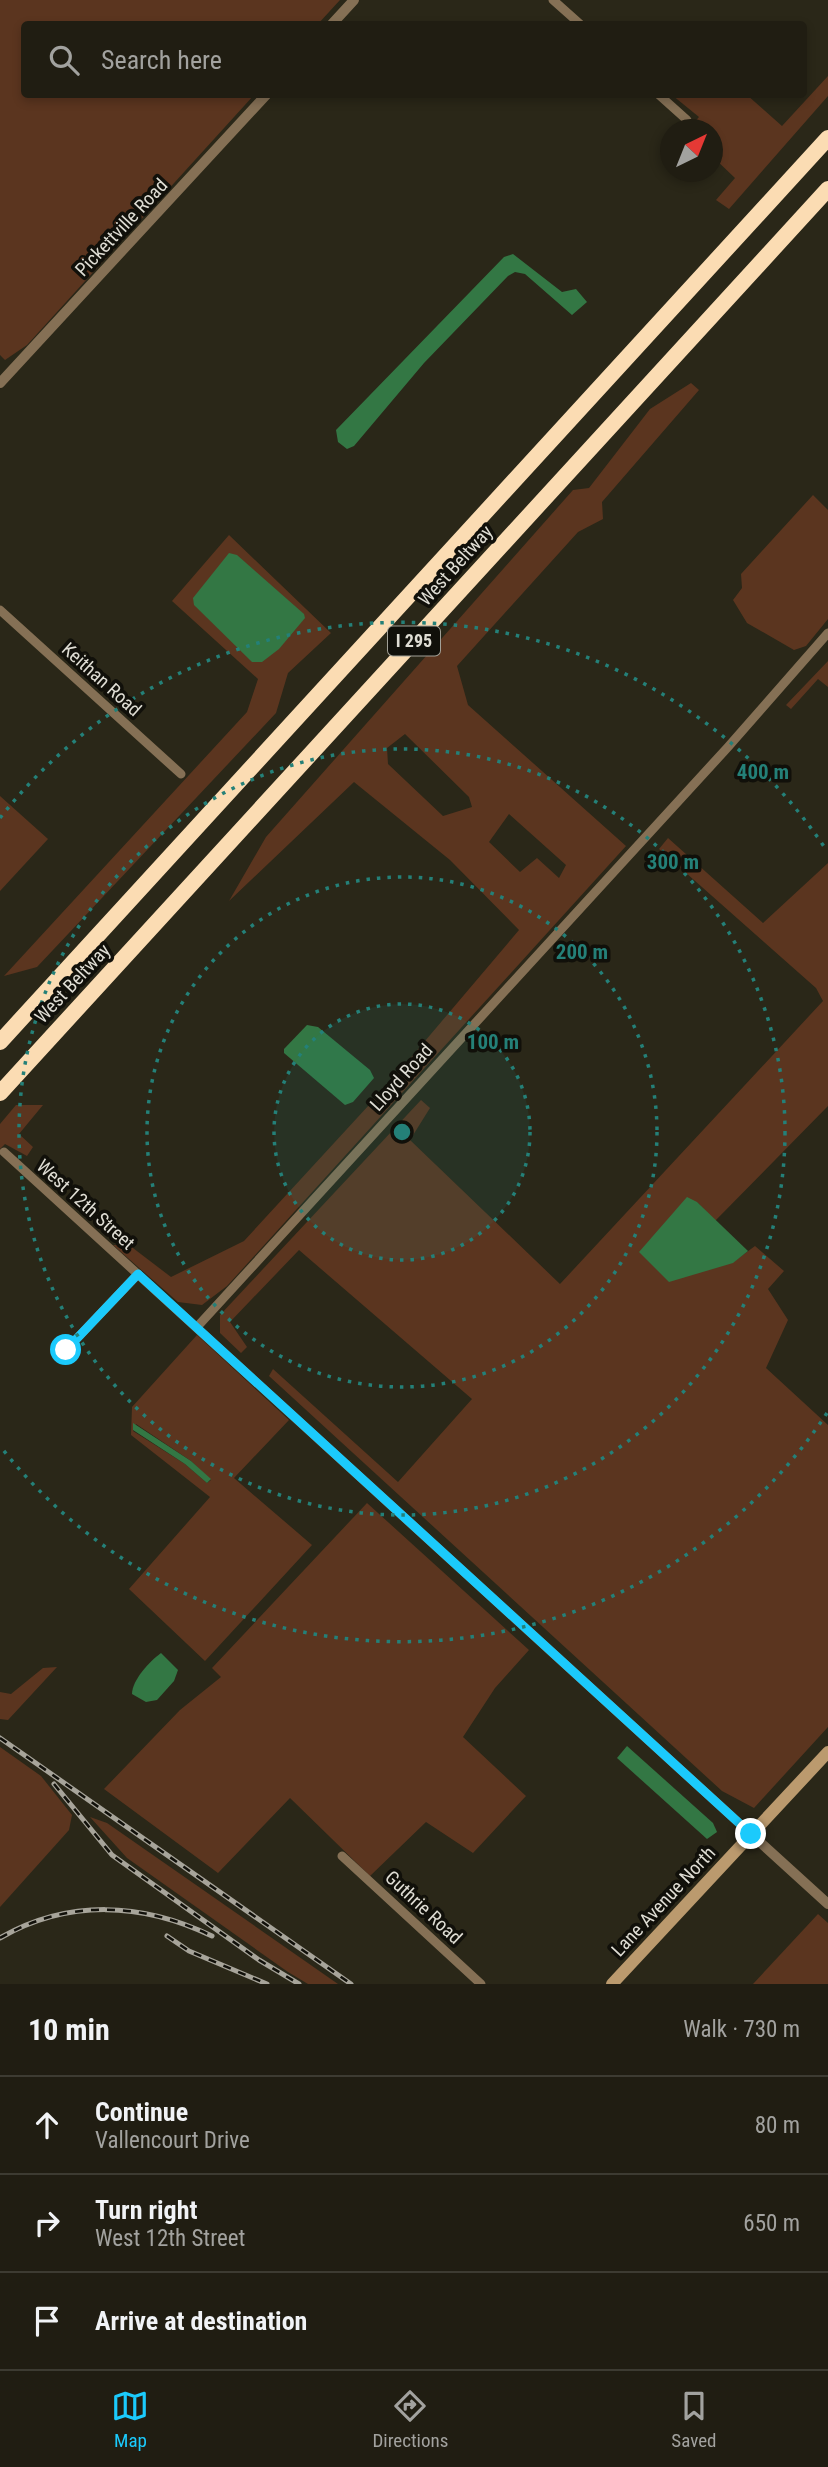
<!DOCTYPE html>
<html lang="en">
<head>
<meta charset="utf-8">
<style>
  :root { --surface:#201d12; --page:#28261b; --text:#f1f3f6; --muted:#a2a29f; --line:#3d3b32; --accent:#1bcafc }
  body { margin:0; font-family:"Roboto Condensed",sans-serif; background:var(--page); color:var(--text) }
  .compass { position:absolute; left:660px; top:119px; width:63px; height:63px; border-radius:50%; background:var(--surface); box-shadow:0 4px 10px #0003; rotate:43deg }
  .stop { position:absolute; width:21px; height:21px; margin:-16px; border:5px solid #1bcafc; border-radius:50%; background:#fff }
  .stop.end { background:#1bcafc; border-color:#fff; box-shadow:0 2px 7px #0008 }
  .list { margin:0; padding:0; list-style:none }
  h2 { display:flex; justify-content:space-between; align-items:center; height:91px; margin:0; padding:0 28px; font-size:30px }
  h2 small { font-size:23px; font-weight:400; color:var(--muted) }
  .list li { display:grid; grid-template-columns:46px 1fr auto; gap:21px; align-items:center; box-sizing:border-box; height:98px; padding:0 28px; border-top:2px solid var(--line) }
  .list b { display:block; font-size:26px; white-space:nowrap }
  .list p { margin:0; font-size:23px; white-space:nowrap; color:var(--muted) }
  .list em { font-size:23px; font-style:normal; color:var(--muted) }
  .icon { flex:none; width:38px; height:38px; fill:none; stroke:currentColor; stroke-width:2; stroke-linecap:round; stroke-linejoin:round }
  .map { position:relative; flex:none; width:828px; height:1984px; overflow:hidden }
  .search { position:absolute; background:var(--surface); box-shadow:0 4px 10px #0003; left:21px; right:21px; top:21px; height:77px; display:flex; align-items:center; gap:18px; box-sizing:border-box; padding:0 24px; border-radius:7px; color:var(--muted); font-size:26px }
  .sheet { height:385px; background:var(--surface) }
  nav { display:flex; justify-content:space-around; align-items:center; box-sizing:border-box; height:98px; border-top:2px solid var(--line); background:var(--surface); font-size:19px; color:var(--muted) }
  nav a { display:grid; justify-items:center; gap:4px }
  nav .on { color:var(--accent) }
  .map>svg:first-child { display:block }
  .green { fill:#5b351f; fill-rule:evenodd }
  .water { fill:#374 }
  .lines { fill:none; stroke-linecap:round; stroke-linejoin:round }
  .minor { stroke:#857055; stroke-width:9 }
  .tertiary { stroke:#857055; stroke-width:10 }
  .secondary { stroke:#bb9a6e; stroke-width:12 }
  .motorway { stroke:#fbdcb3; stroke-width:16 }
  .rail-casing { stroke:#a7a49a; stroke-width:5 }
  .rail { stroke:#11100a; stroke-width:2.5; stroke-dasharray:8; stroke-linecap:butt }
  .route { stroke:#1bcafc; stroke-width:9 }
  .ring { fill:none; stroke:#248078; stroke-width:3.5; stroke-dasharray:3.5 7 }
  .labels { text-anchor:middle; stroke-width:7; stroke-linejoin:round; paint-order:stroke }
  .shield { fill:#11100a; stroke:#a1a097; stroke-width:2 }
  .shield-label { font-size:18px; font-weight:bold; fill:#dfddd4 }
  .street-label { font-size:19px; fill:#dfddd4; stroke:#11100a }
  .centre { fill:#248078; stroke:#11100a; stroke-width:3.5 }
  .ring-label { font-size:21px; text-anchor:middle; font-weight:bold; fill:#248078; stroke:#11100a; stroke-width:7; stroke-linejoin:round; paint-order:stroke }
</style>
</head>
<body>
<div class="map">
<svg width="828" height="1984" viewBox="0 0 828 1984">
  <rect width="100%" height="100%" fill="#2a2718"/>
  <g class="green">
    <path d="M0,0H340L318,24H24V94L254,95L27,345L5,360L0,355Z"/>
    <path d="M828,76V96L729,209L716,200L735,178L713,157L712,130L688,129L699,117L672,95H747L782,126Z"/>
    <path d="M691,383L699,390L602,502L603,519L578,532L457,666L468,705L626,846L227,1286L202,1305L178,1302L113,1245H129L171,1277L244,1241L392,1080L519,930L450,860L354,782L229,901L266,837L573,490L589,488L650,409ZM405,734L469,797L472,807L443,816L388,764L387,748ZM509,814L566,865L559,878L537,858L520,872L489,842Z"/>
    <path d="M813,495L828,510V619L806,646L794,650L747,623L733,600L742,588L741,574Z"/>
    <path d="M229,535L331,633L288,673L276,713L37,967L4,976L247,712L258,679L172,601Z"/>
    <path d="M828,661V687L818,679L791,709L786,705Z"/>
    <path d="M0,796L48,839L0,891Z"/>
    <path d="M668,838L763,923L828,863V1106L715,1221L697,1202L732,1263L755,1246L784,1271L768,1289L788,1320L766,1368L828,1425V1727L754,1808L722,1791L269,1376L273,1369L398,1482L472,1399L299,1250L230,1322L247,1347L241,1353L220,1333V1315L421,1100L430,1108L410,1140L560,1284L823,1001L816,988L659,849Z"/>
    <path d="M16,1105H43L19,1134L33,1147L27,1156L5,1144L0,1149V1124Z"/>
    <path d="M197,1335L289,1420L234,1478L312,1545L205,1661L129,1589L210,1497L131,1435L132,1407ZM136,1424L191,1461L211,1480L207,1483L185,1464L133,1431Z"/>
    <path d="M367,1503L529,1650L495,1688L463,1737L526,1796L473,1853L426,1822L370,1876L290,1798L218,1873L104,1789L180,1710L221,1677L212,1668Z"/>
    <path d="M57,1667L8,1720L0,1719V1692L11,1694L43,1668Z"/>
    <path d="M0,1747L41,1776L72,1815L69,1830L0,1907Z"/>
    <path d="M90,1817L107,1823L338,1984H308L288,1972L127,1858Z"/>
    <path d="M818,1914L828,1923V1984H753Z"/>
  </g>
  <g class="water">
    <path d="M513,254L562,292L576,289L587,302L572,315L525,274L515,272L508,276L424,363L354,446L347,449L338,442L336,430L504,257Z"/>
    <path d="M229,553L237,555L304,614L305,618L279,649L262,662H252L194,605L193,598Z"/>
    <path d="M307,1025L318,1027L370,1070L374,1078L353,1102L345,1105L284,1053V1049Z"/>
    <path d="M687,1197L697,1202L748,1251L733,1263L669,1282L639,1252Z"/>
    <path d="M133,1423L191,1461L211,1479L207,1483L185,1464L133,1430Z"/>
    <path d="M161,1653L178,1670L174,1681L157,1700L146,1702L132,1694C132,1680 150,1661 161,1653Z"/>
    <path d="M627,1746L713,1823L717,1832L707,1839L617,1758Z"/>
  </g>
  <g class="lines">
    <g class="minor">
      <path d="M553,0L580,24"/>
      <path d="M658,94L687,120"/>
      <path d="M0,610L181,774"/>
      <path d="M4,1152L751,1834"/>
      <path d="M197,1327L728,747L828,633"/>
      <path d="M66,1350L138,1274"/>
      <path d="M342,1856L481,1984"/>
    </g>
    <g class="tertiary">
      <path d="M332,24L354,0"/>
      <path d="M0,383L267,94"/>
      <path d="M751,1834L828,1904"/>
    </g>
    <path class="secondary" d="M612,1984L828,1752"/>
    <g class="motorway">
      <path d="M0,1042L828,138"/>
      <path d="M0,1093L828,189"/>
    </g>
    <defs>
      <g id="rail">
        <path d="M0,1738L351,1984"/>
        <path d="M54,1784L112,1855L259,1960L299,1984"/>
        <path d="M167,1936L189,1951L267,1984"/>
        <path d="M0,1938C68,1899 142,1902 212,1936"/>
      </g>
    </defs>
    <use href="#rail" class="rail-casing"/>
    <use href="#rail" class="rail"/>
  </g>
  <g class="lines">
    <path class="route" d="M66,1350L138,1274L751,1834"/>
  </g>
  <circle cx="402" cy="1132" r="128" fill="#248078" fill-opacity=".12"/>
  <g class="ring">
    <circle cx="402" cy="1132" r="128"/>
    <circle cx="402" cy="1132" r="255"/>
    <circle cx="402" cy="1132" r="383"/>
    <path d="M827 1413A510 510 0 0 1 0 1446M0 818A510 510 0 0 1 827 851"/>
  </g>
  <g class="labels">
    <rect class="shield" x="388" y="626.5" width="52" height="29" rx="5"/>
    <g class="shield-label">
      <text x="414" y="647">I 295</text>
    </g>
    <g class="street-label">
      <text transform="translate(121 227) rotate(-47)" y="7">Pickettville Road</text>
      <text transform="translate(455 565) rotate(-48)" y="7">West Beltway</text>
      <text transform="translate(102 679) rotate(42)" y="7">Keithan Road</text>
      <text transform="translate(72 983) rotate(-47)" y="7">West Beltway</text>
      <text transform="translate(401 1077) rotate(-48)" y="7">Lloyd Road</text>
      <text transform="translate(86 1204) rotate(42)" y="7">West 12th Street</text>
      <text transform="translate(663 1901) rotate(-47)" y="7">Lane Avenue North</text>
      <text transform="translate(424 1907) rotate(43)" y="7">Guthrie Road</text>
    </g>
  </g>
  <circle cx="402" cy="1132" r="10" class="centre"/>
  <g class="ring-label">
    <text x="763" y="779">400 m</text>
    <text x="673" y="869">300 m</text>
    <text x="582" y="959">200 m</text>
    <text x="493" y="1049">100 m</text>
  </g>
</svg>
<svg class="compass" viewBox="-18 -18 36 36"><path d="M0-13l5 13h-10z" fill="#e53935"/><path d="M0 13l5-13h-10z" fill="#a2a29f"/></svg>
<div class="stop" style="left:66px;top:1350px"></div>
<div class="stop end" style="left:751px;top:1834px"></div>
<div class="search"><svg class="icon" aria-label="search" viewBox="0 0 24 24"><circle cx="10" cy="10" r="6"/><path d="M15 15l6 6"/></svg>Search here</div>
</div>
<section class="sheet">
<h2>10 min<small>Walk · 730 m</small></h2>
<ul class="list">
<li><svg class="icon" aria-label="ahead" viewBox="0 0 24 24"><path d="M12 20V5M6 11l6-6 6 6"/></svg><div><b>Continue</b><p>Vallencourt Drive</p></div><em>80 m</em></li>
<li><svg class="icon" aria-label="right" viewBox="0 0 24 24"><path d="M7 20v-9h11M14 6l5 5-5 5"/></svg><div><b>Turn right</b><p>West 12th Street</p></div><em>650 m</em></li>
<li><svg class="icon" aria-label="arrive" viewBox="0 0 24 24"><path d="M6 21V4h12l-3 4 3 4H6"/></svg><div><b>Arrive at destination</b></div></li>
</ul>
</section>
<nav>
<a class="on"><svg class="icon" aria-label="map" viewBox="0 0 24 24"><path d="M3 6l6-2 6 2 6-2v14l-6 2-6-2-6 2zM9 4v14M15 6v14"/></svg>Map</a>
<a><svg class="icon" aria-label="directions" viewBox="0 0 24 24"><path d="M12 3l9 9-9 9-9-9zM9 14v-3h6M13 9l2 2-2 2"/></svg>Directions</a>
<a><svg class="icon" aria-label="saved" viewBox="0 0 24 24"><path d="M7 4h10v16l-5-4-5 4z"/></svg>Saved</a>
</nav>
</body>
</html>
